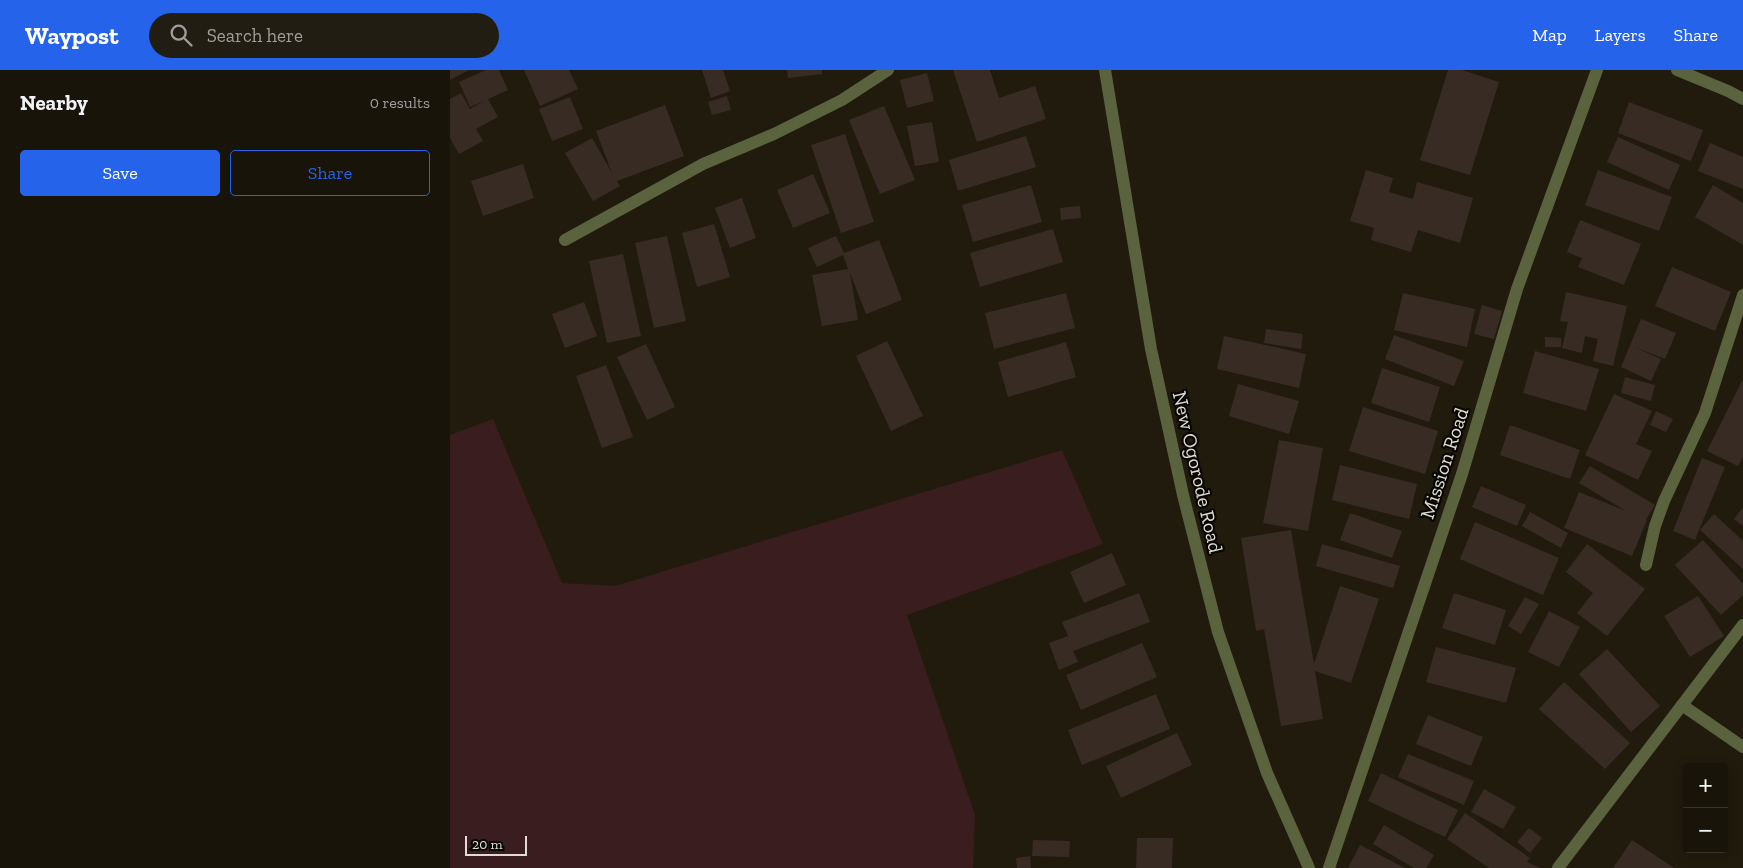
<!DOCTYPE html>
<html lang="en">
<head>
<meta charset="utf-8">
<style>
  :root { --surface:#19140a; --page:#221d13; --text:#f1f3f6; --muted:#9f9e9c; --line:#37332b; --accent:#2563eb }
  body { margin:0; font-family:"Zilla Slab",serif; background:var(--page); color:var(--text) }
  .controls { position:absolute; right:15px; bottom:15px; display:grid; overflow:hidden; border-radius:5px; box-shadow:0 2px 12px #0003 }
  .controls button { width:45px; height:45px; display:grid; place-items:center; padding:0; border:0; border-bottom:1px solid var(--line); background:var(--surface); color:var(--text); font:25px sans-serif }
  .scale { position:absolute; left:15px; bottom:12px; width:62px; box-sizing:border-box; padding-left:5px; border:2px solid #e0dcd3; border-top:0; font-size:14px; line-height:18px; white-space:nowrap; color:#e0dcd3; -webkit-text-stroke:4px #080603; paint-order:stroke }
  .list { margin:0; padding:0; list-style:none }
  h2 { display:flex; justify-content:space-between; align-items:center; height:65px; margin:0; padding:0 20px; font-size:21px }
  h2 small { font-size:16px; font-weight:400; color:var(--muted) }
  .actions { display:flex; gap:10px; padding:15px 20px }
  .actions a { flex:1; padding:11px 0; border:1px solid var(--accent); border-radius:5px; text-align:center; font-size:18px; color:var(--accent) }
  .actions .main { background:var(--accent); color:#fff }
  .icon { flex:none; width:28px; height:28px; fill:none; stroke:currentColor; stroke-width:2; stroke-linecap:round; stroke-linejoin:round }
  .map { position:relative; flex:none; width:1293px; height:798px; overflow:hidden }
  header { display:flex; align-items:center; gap:30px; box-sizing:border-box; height:70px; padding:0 25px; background:var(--accent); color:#fff }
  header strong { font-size:24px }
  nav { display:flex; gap:28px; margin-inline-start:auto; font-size:18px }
  .search { width:350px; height:45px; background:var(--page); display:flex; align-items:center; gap:12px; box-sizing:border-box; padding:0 18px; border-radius:28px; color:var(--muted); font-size:19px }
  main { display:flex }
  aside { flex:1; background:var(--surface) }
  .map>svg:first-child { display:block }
  .green { fill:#3a1d1e }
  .building { fill:#382b23 }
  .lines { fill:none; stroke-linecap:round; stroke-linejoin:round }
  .minor { stroke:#5a633d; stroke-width:12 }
  .labels { text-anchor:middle; stroke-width:4.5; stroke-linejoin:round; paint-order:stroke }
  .street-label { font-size:20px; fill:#e0dcd3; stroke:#080603 }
</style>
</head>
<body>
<header>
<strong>Waypost</strong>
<div class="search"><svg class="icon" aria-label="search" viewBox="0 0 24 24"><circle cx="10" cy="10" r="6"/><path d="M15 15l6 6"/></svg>Search here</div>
<nav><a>Map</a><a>Layers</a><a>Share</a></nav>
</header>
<main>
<aside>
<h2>Nearby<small>0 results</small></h2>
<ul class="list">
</ul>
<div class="actions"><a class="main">Save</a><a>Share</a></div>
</aside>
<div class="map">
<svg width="1293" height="798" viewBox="0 0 1293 798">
  <rect width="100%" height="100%" fill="#211b0e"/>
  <path class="green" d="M43,349L112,513L165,516L612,380L653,474L457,545L525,745L523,798H0V365Z"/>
  <g class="building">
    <path d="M0,0H19L0,10Z"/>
    <path d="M36,0H49L58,20L38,29L48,47L26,59L33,71L9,84L0,68V29L11,23L20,39L34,31L20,37L9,12Z"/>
    <path d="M74,0H119L128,19L90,36Z"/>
    <path d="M252,0H273L280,21L261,28Z"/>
    <path d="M337,0H372V4L338,8Z"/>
    <path d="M503,0H540L549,28L585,16L596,49L527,72Z"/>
    <path d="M998,0H1012L1049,12L1020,105L970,90Z"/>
    <path d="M477,3L484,31L457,38L450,10Z"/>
    <path d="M277,26L281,40L262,45L258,32Z"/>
    <path d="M120,27L133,59L102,71L89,39Z"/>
    <path d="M1179,32L1253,60L1241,91L1168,63Z"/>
    <path d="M215,35L234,86L167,111L170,116L143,131L115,83L142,68L162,103L146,61Z"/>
    <path d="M434,36L465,110L430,124L399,50Z"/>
    <path d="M482,52L489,92L465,96L457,56Z"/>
    <path d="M395,64L424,152L391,163L361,75Z"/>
    <path d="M576,66L586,97L508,121L499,90Z"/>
    <path d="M1168,67L1230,95L1219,120L1157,92Z"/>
    <path d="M1260,73L1293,87V119L1248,101Z"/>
    <path d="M73,94L84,128L33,146L21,111Z"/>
    <path d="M916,100L943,108L939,122L963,129L967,112L1023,128L1010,173L968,160L961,182L921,170L924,158L900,151Z"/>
    <path d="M1148,100L1222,127L1209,161L1135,135Z"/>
    <path d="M363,104L380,143L343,158L327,120Z"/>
    <path d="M581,115L592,152L523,172L512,135Z"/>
    <path d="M1263,115L1293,133V175L1245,147Z"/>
    <path d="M292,128L306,168L280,178L265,138Z"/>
    <path d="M630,136L631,148L611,150L610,138Z"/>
    <path d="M1130,150L1191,174L1174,215L1128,197L1132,188L1117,182Z"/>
    <path d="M264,154L280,207L247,217L232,163Z"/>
    <path d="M603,159L613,192L530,217L520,183Z"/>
    <path d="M217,166L236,251L204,258L185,173Z"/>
    <path d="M386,166L394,183L429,170L452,230L416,244L400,203L408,250L372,256L362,205L398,199L393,185L367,197L358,178Z"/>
    <path d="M173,184L191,266L157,273L139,191Z"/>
    <path d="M1222,197L1281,222L1265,261L1205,236Z"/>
    <path d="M1116,222L1177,236L1163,296L1143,291L1148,269L1135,266L1132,283L1112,278L1118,252L1110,251Z"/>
    <path d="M616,223L625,258L544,279L535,243Z"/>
    <path d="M953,223L1025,239L1017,277L944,260Z"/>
    <path d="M134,232L147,266L115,278L102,244Z"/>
    <path d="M1032,235L1052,241L1044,269L1024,264Z"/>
    <path d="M1191,249L1226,263L1215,289L1184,277L1211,289L1201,311L1171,297Z"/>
    <path d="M816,259L853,264L851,279L814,273Z"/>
    <path d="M944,265L1014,291L1004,316L935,289Z"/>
    <path d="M774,266L856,284L849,318L767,299Z"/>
    <path d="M1095,267L1111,268V277H1095Z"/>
    <path d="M437,271L473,346L441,361L406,286Z"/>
    <path d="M616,272L626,307L558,327L548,292Z"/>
    <path d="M196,274L225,337L197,350L167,287Z"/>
    <path d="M1085,281L1149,299L1136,341L1073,323Z"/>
    <path d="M156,295L183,367L152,378L126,306Z"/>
    <path d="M932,298L990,317L979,352L921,333Z"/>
    <path d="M1175,307L1205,315L1201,331L1171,323Z"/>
    <path d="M1293,309V387L1288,396L1257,381Z"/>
    <path d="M788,314L849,331L839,364L779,346Z"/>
    <path d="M1164,324L1202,341L1186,374L1202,381L1188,410L1135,385Z"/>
    <path d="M913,337L988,361L975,404L899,381Z"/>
    <path d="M1206,341L1223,349L1216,362L1200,355Z"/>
    <path d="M1060,355L1130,380L1120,409L1050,385Z"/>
    <path d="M829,370L873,378L858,461L813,453Z"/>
    <path d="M1252,388L1275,397L1245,470L1223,461Z"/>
    <path d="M890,395L967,414L959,449L882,430Z"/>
    <path d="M1140,396L1205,435L1196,449L1197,450L1182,486L1114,458L1129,422L1176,441L1129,413Z"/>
    <path d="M1031,416L1076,435L1067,456L1022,437Z"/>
    <path d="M1293,437V456L1284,449Z"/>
    <path d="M1080,442L1118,463L1111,478L1072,456Z"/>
    <path d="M900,443L952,461L942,488L890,470Z"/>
    <path d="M1264,444L1293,471V499L1250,460Z"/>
    <path d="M1025,452L1109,488L1093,525L1010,489Z"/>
    <path d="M841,460L864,594L890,516L929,529L901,613L865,601L873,649L831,656L814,559L806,561L791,468Z"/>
    <path d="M1253,470L1293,514V525L1271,545L1225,495Z"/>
    <path d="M872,474L950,496L943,518L866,496Z"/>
    <path d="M1137,474L1195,519L1157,566L1127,543L1143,523L1116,502Z"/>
    <path d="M662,483L676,515L634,533L620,502Z"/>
    <path d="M689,523L700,552L623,581L628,592L609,600L599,573L618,566L612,552Z"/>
    <path d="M1004,523L1056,540L1045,575L992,558Z"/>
    <path d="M1248,526L1274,566L1240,587L1214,546Z"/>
    <path d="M1075,527L1089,534L1071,564L1058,556Z"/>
    <path d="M1099,541L1130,557L1109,597L1078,582Z"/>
    <path d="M692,573L707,607L631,640L616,605Z"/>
    <path d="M986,577L1066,598L1056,633L976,612Z"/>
    <path d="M1157,579L1210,636L1181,662L1129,604Z"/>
    <path d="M1114,612L1180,673L1155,699L1089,639Z"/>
    <path d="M706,624L720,659L632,695L618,660Z"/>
    <path d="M978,645L1033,667L1021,696L966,674Z"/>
    <path d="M727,663L742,695L671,728L656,696Z"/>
    <path d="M958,684L1024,711L1014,735L948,707Z"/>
    <path d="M931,703L1008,740L995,767L918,731Z"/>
    <path d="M1034,719L1066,737L1053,759L1021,742Z"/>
    <path d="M1015,743L1080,788L1077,792L1090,798H1039L997,769Z"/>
    <path d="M934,755L984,785L976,798H964L923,774Z"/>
    <path d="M1079,758L1092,768L1080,783L1067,772Z"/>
    <path d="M687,768H723L722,798H686Z"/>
    <path d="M583,770L620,771L619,787L582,786Z"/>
    <path d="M1182,770L1224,798H1163Z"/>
    <path d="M910,775L955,798H898Z"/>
    <path d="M580,786L581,798H567L566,788Z"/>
  </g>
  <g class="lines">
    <g class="minor">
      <path d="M655,0L701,279L733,425L768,562L817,703L859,798"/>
      <path d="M1227,0L1278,21L1293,29"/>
      <path d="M115,170L253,94L324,64L392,30L438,0"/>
      <path d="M1196,495L1205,456L1214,431L1255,343L1293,225"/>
      <path d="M1232,635L1293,677"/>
      <path d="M879,798L1012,404L1067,219L1147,0"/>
      <path d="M1108,798L1293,555"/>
    </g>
  </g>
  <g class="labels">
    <g class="street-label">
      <text transform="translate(994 393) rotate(-72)" y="7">Mission Road</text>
      <text transform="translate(748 402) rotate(77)" y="7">New Ogorode Road</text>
    </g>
  </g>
</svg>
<div class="controls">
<button>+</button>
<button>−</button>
</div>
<div class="scale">20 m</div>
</div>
</main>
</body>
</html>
